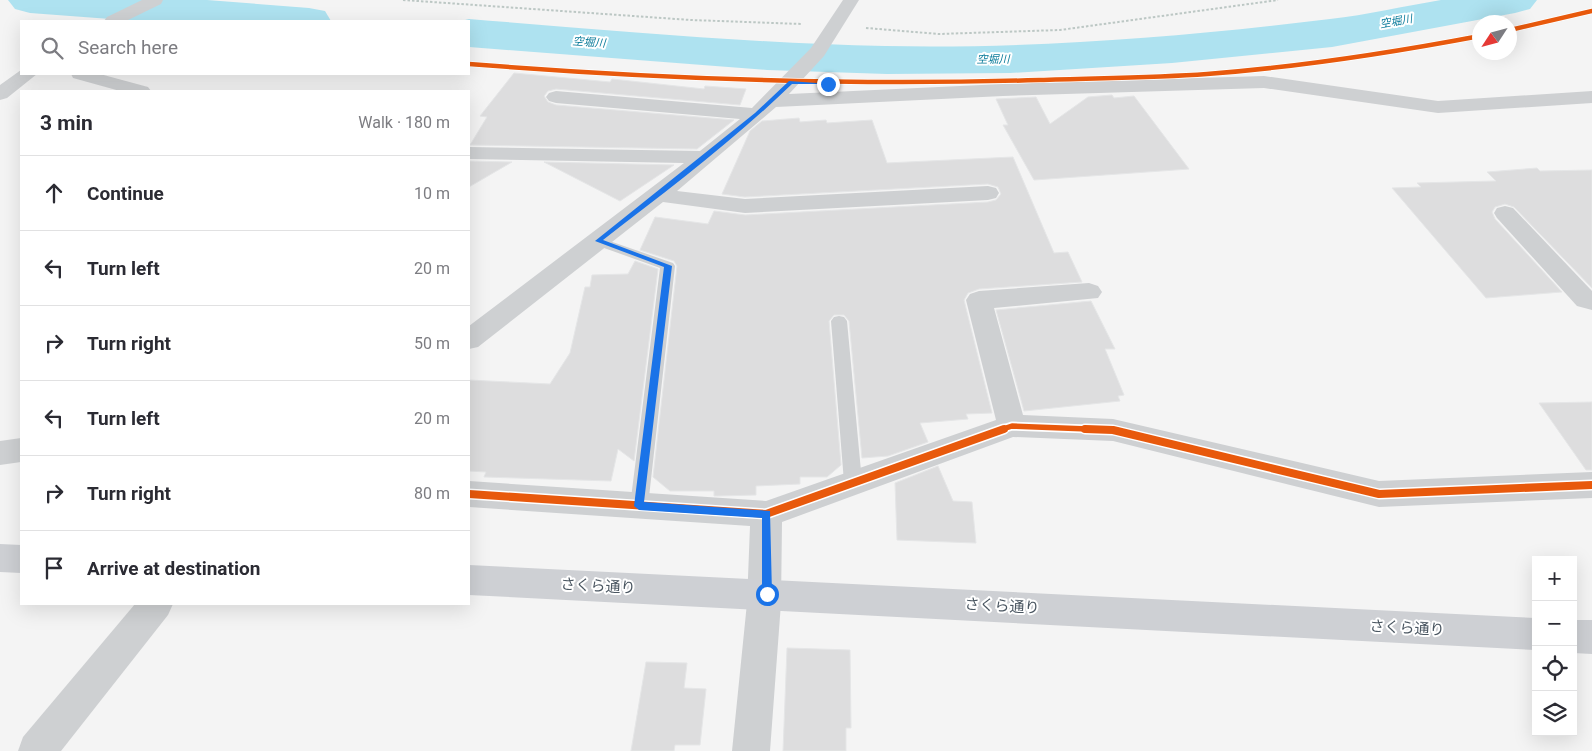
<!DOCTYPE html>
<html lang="en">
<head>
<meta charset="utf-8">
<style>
  :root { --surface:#fff; --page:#f2f2f3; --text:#2b2b33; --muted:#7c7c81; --line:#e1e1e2 }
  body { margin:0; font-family:Roboto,"Noto Sans JP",sans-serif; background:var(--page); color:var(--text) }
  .controls { position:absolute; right:15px; bottom:15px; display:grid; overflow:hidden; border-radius:0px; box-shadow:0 5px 20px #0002 }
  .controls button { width:45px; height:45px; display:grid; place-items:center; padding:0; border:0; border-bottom:1px solid var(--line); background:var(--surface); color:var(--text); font:25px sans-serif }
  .compass { position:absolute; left:1472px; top:15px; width:45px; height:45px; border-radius:50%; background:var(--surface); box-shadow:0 5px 20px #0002; rotate:234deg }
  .stop { position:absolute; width:15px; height:15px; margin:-11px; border:4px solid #1a73e8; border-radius:50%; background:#fff }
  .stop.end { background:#1a73e8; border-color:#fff; box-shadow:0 1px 5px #0008 }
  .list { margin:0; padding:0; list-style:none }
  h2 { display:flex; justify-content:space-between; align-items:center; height:65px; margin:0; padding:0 20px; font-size:21px }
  h2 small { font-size:16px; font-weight:400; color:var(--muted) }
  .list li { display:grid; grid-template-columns:32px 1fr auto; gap:15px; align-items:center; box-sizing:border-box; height:75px; padding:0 20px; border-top:1px solid var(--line) }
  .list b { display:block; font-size:19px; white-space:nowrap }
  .list em { font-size:16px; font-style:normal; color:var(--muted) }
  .icon { flex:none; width:28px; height:28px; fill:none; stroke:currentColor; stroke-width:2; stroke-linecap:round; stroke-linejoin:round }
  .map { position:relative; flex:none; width:1592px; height:751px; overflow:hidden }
  .search { position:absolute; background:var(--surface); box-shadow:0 5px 20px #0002; left:20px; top:20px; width:450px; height:55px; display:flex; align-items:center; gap:12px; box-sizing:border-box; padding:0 18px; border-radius:0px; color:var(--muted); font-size:19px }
  .panel { position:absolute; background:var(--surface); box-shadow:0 5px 20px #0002; left:20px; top:90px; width:450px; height:515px; border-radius:0px }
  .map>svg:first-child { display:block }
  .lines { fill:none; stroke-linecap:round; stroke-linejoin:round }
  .river { fill:#aee2f0; fill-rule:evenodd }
  .building { fill:#ddddde; stroke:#e5e6e7 }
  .path { stroke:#bcc7c4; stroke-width:2; stroke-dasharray:2.5 2; stroke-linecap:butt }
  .lane { fill:#ced0d2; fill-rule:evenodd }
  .street { fill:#ced0d2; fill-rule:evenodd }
  .secondary { fill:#ced0d4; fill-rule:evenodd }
  .cycleway-far2-casing { stroke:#fff; stroke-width:6 }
  .cycleway-far1-casing { stroke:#fff; stroke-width:9 }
  .cycleway-casing { stroke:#fff; stroke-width:11 }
  .cycleway-far2 { stroke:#e8590c; stroke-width:4.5 }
  .cycleway-far1 { stroke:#e8590c; stroke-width:5.5 }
  .cycleway { stroke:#e8590c; stroke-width:8 }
  .route { fill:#1a73e8 }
  .labels { text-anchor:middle; stroke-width:4; stroke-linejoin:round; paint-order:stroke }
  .far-water-label { font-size:11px; font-style:italic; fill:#0c7c9b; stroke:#fff }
  .near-street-label { font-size:15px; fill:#4a5661; stroke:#fff }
</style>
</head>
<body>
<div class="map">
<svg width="1592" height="751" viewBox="0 0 1592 751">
  <rect width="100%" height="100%" fill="#f4f4f4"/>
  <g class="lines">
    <g class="river">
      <path d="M8,0H207L309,8L325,11L331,21H137L30,13L15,9Z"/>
      <path d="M1441,0H1537L1530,9L1515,13L1332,47L1172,63L1010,73L887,74L767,70L469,47V21H461L469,19C608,30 746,43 885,46C1033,49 1183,37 1330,19C1367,15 1404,6 1441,0Z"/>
    </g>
  </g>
  <g class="building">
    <path d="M514,73L610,82L612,79L704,89L705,86L746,89L740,105L556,89L548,91L544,96L548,102L556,105L734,120L697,149L470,145L487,117L480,116Z"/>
    <path d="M1112,95L1114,98L1134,96L1189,169L1034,180L1003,125H1008L996,99L1036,97L1050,124L1088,97Z"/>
    <path d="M799,118L800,122L826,120L827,123L872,120L887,163L1013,157L1054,253L1068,252L1082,282L979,289L968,293L964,300L992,413L966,414L968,419L920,423L928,442L888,456L862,458L849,321L844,315H834L829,321L841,465L827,477H800V484L756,486V495L717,496H714V491H670L653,477L677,266L674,261L640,250L655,217L708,224L714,211L745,215L988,202L996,200L1001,194L998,187L988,184L745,197L722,194L750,131L762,121Z"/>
    <path d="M469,161L512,162L469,187Z"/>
    <path d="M544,162L674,165L620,201Z"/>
    <path d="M1537,168L1540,171L1592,170V288L1514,207L1505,204L1495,207L1492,212L1495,219L1562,292L1486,298L1392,188L1421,187L1417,183L1496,181L1487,172Z"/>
    <path d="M635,261L658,269L634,461L618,449L611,481L484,477L486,472L469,471V380L550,384L570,353L585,287H590L592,275L628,274Z"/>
    <path d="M1091,301L1115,349H1105L1124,395L1118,396L1120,401L1024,411L996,310Z"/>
    <path d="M1592,402V470H1586L1539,403Z"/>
    <path d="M938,466L953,501L972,502L976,543L897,540L895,483Z"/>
    <path d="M787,648L850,650L851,728H846V751H783Z"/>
    <path d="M646,662L687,663L684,688L706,689L700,745H675L674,751H631Z"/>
  </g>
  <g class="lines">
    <g class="path">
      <path d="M403,0L691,20L802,24"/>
      <path d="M866,28L939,34L1060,30L1278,0"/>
    </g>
    <g class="lane">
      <path d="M598,237L673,263L675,266L648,506L646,512L639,514L632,512L630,506L660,268L593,244L591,241L593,238Z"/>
      <path d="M839,316L844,317L847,321L862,482L859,487L853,489L847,487L844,482L831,321L834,317Z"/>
    </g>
    <g class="street">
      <path d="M142,0H163L161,4L126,21H104L107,17Z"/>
      <path d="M843,0H859L824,56L789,94L1003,84L1264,76L1438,101L1592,91V103L1438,113L1264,88L1003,96L776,107L677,191L745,199L988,186L996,188L999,193L996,198L988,200L745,213L663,202L478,347L469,349V326L684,163L469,159V147L700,151L740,119L556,103L549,101L546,97L549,93L556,91L752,108L811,48Z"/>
      <path d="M21,70V74H37L7,98L0,100V85Z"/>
      <path d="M71,74H100L148,87L151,91H120L73,78Z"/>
      <path d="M1505,206L1513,208L1592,291V310L1577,306L1497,218L1494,213L1497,208Z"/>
      <path d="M1089,283L1098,286L1102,292L1098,298L994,308L1023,415L1113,419L1379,481L1592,472V498L1379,507L1113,441L1013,437L782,522L781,603L770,751H732L747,603L750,526L469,507V481L766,501L996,420L966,300L970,294L979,291Z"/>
      <path d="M21,438V462L0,465V441Z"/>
      <path d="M135,604H173L168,615L61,751H18L23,737Z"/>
    </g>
    <g class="secondary">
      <path d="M0,544L21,545V573L0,572Z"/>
      <path d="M469,565L1536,618V650L469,595Z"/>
      <path d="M1573,620H1592V654L1573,653Z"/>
    </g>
    <defs>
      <g id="cycleway-far2">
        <path d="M1510,30L1592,11"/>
        <path d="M469,64C659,79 849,86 1039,80C1095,78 1152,78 1207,74C1299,67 1390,53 1480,36"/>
      </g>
      <path id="cycleway-far1" d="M1000,430L1012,426L1114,430"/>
      <g id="cycleway">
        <path d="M1085,429L1113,430L1379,494L1592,485"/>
        <path d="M469,494L766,514L1004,429"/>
      </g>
    </defs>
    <use href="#cycleway-far2" class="cycleway-far2-casing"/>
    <use href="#cycleway-far1" class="cycleway-far1-casing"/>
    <use href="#cycleway" class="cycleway-casing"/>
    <use href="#cycleway-far2" class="cycleway-far2"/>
    <use href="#cycleway-far1" class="cycleway-far1"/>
    <use href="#cycleway" class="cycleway"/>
  </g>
  <path class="route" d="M789,81L831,84H792C733,141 668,190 603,240L672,266L644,502L770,511L772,594L767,599L762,594V518L639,510L634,506L664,267L595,241L755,113Z"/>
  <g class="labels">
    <g class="far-water-label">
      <text transform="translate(1396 21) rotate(-10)" y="4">空堀川</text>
      <text transform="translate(589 42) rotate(4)" y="4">空堀川</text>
      <text x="993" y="63">空堀川</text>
    </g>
    <g class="near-street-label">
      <text transform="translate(598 586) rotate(3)" y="5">さくら通り</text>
      <text transform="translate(1002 606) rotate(3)" y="5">さくら通り</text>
      <text transform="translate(1407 628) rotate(3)" y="5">さくら通り</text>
    </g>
  </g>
</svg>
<div class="controls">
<button>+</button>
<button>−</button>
<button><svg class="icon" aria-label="locate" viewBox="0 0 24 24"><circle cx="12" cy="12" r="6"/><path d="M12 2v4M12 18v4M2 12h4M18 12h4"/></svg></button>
<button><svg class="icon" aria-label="layers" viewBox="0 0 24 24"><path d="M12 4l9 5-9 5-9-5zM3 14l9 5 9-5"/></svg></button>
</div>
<svg class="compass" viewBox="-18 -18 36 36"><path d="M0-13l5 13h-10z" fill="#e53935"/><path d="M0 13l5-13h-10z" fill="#7c7c81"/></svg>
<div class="stop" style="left:767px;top:594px"></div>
<div class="stop end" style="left:828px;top:84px"></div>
<div class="search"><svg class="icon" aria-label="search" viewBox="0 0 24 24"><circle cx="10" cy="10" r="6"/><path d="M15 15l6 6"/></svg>Search here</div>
<section class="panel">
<h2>3 min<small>Walk · 180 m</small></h2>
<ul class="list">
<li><svg class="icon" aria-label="ahead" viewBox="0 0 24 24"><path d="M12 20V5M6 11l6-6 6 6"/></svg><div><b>Continue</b></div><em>10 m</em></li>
<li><svg class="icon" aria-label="left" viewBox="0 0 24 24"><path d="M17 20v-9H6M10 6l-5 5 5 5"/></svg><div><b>Turn left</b></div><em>20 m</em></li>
<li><svg class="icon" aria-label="right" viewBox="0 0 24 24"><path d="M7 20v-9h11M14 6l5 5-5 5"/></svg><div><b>Turn right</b></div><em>50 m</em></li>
<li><svg class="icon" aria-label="left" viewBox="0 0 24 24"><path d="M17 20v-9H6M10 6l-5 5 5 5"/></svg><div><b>Turn left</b></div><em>20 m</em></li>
<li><svg class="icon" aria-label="right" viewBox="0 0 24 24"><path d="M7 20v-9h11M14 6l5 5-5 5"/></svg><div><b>Turn right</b></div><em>80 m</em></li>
<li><svg class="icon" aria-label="arrive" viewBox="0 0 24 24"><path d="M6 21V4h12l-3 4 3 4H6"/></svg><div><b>Arrive at destination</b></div></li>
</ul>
</section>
</div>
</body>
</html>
